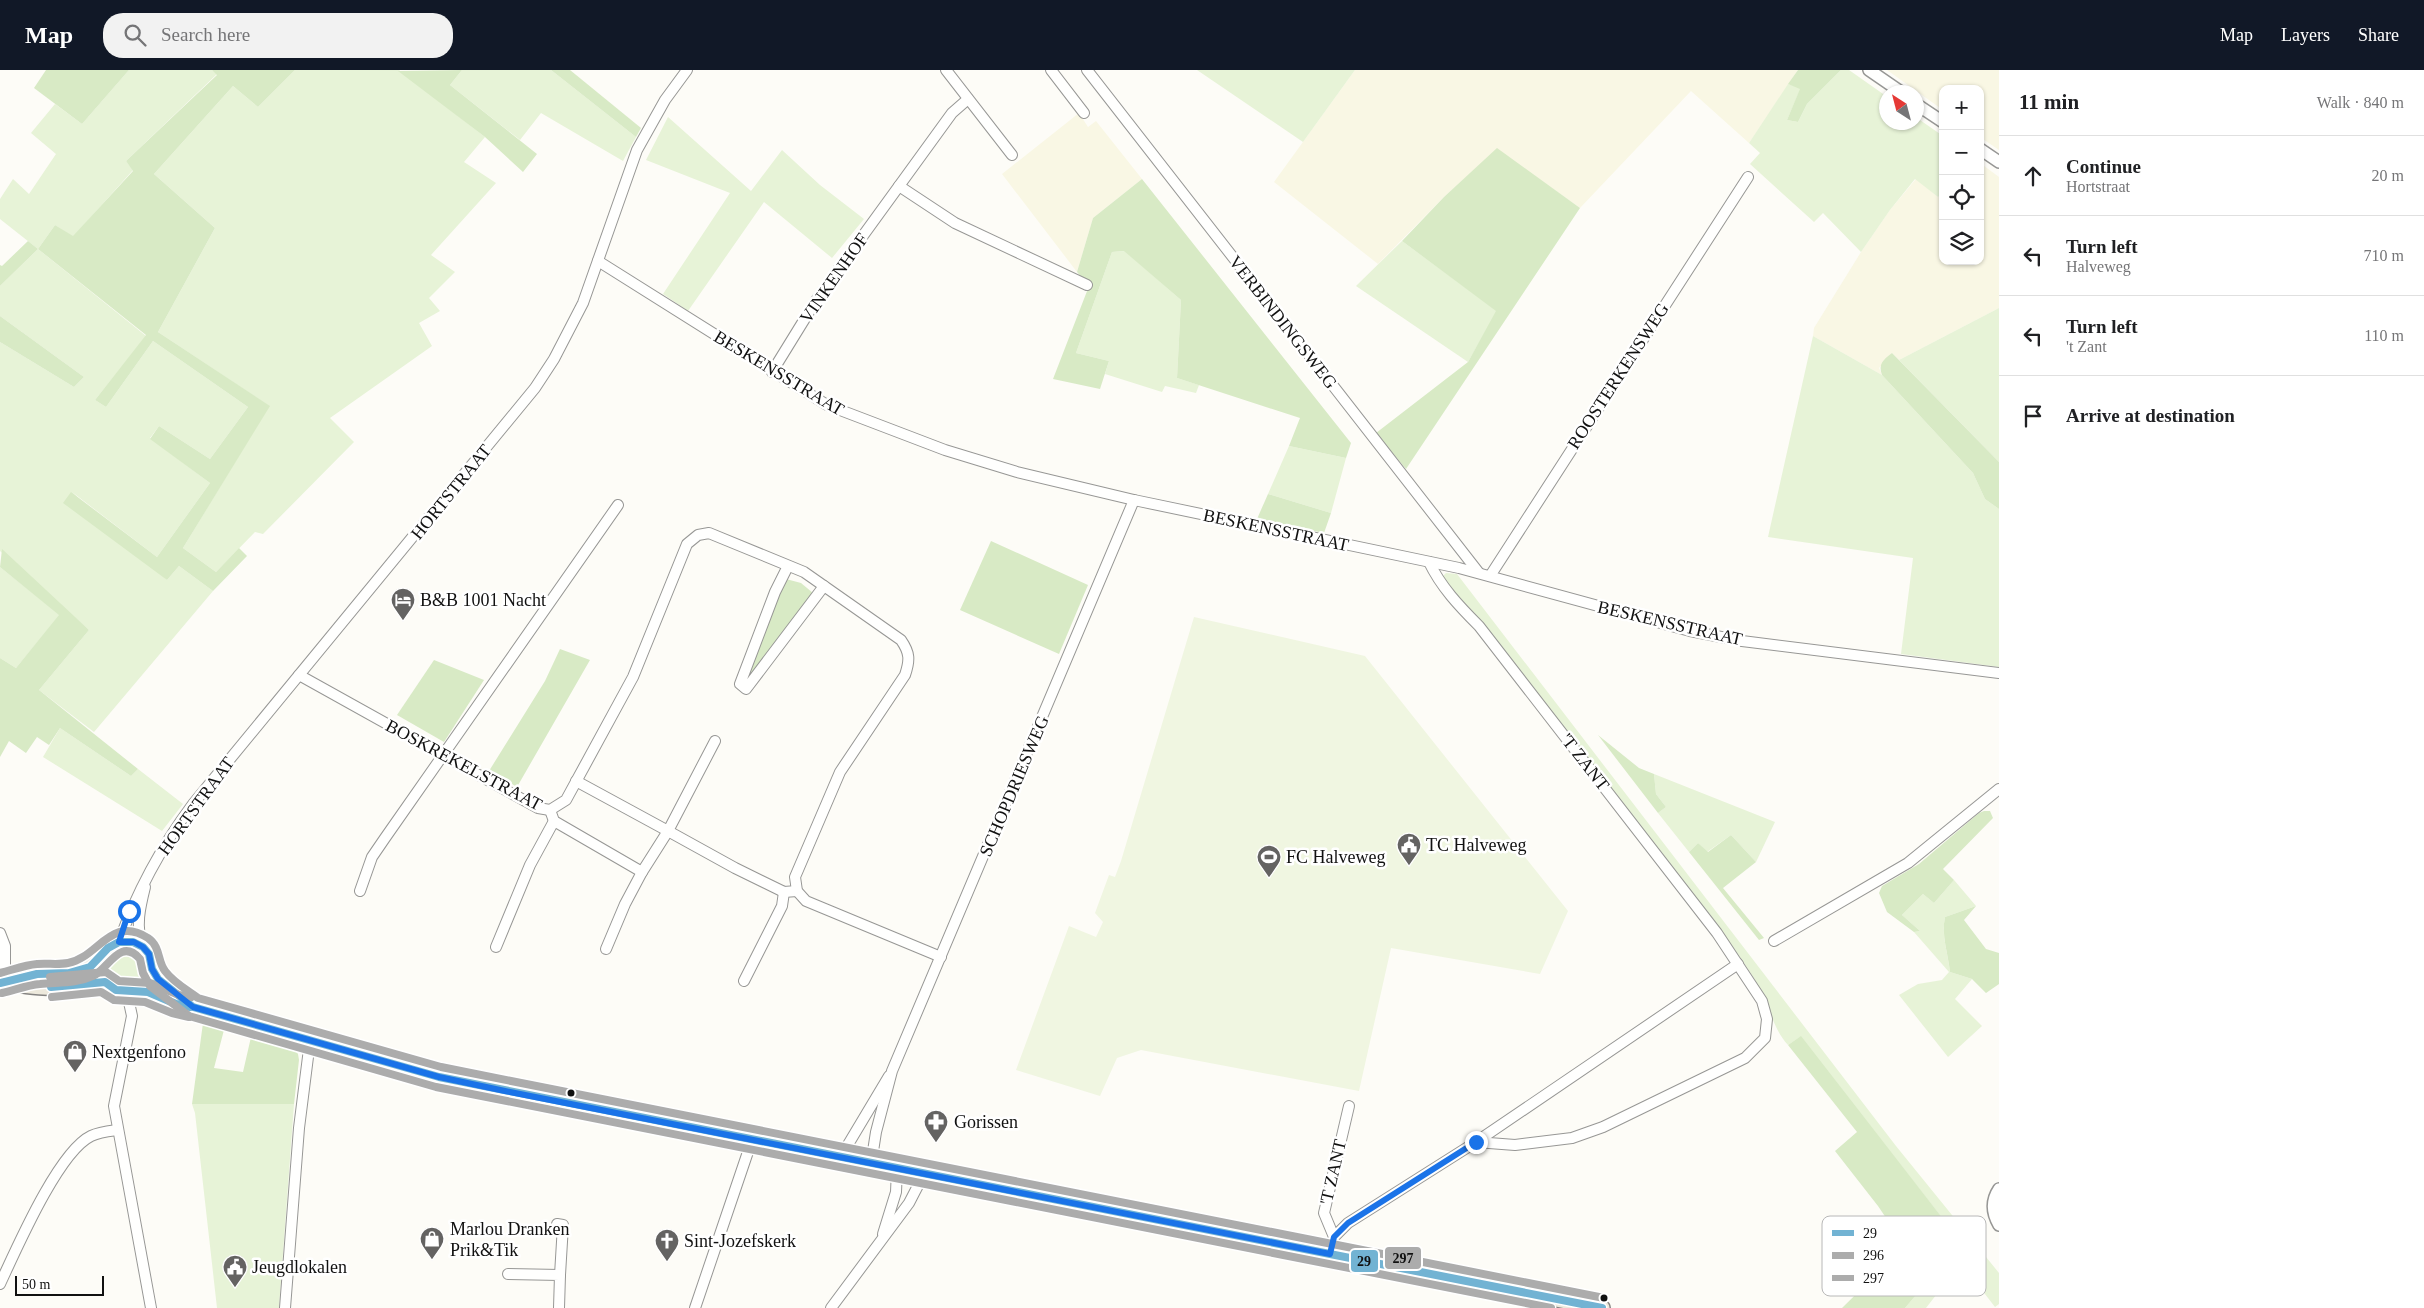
<!DOCTYPE html>
<html lang="en">
<head>
<meta charset="utf-8">
<style>
  :root { --surface:#fff; --page:#f2f2f2; --text:#202124; --muted:#757577; --line:#e0e0e0; --accent:#111827 }
  body { margin:0; font-family:"Times New Roman",serif; background:var(--page); color:var(--text) }
  .controls { position:absolute; right:15px; top:15px; display:grid; overflow:hidden; border-radius:10px; box-shadow:0 1px 4px #0004 }
  .controls button { width:45px; height:45px; display:grid; place-items:center; padding:0; border:0; border-bottom:1px solid var(--line); background:var(--surface); color:var(--text); font:25px sans-serif }
  .compass { position:absolute; left:1879px; top:15px; width:45px; height:45px; border-radius:50%; background:var(--surface); box-shadow:0 1px 4px #0004; rotate:324deg }
  .scale { position:absolute; left:15px; bottom:12px; width:89px; box-sizing:border-box; padding-left:5px; border:2px solid #111; border-top:0; font-size:14px; line-height:18px; white-space:nowrap; color:#111; -webkit-text-stroke:4px #fff; paint-order:stroke }
  .stop { position:absolute; width:15px; height:15px; margin:-11px; border:4px solid #1a73e8; border-radius:50%; background:#fff }
  .stop.end { background:#1a73e8; border-color:#fff; box-shadow:0 1px 5px #0008 }
  .list { margin:0; padding:0; list-style:none }
  h2 { display:flex; justify-content:space-between; align-items:center; height:65px; margin:0; padding:0 20px; font-size:21px }
  h2 small { font-size:16px; font-weight:400; color:var(--muted) }
  .list li { display:grid; grid-template-columns:32px 1fr auto; gap:15px; align-items:center; box-sizing:border-box; height:80px; padding:0 20px; border-top:1px solid var(--line) }
  .list b { display:block; font-size:19px; white-space:nowrap }
  .list p { margin:0; font-size:16px; white-space:nowrap; color:var(--muted) }
  .list em { font-size:16px; font-style:normal; color:var(--muted) }
  .icon { flex:none; width:28px; height:28px; fill:none; stroke:currentColor; stroke-width:2; stroke-linecap:round; stroke-linejoin:round }
  .map { position:relative; flex:none; width:1999px; height:1238px; overflow:hidden }
  header { display:flex; align-items:center; gap:30px; box-sizing:border-box; height:70px; padding:0 25px; background:var(--accent); color:#fff }
  header strong { font-size:24px }
  nav { display:flex; gap:28px; margin-inline-start:auto; font-size:18px }
  .search { width:350px; height:45px; background:var(--page); display:flex; align-items:center; gap:12px; box-sizing:border-box; padding:0 18px; border-radius:20px; color:var(--muted); font-size:19px }
  main { display:flex }
  aside { flex:1; background:var(--surface) }
  .map>svg:first-child { display:block }
  .farmland { fill:#f9f7e4 }
  .green { fill:#e7f3d7 }
  .forest { fill:#d8eac5 }
  .pitch { fill:#f0f6e1 }
  .lines { fill:none; stroke-linecap:round; stroke-linejoin:round }
  .minor-casing { stroke:#979795; stroke-width:12 }
  .tertiary-casing { stroke:#979795; stroke-width:14 }
  .primary-casing { stroke:#858482; stroke-width:18 }
  .minor { stroke:#fffffe; stroke-width:10 }
  .tertiary { stroke:#fffffe; stroke-width:11 }
  .primary { stroke:#ede9dc; stroke-width:15 }
  .bus-1-casing { stroke:#fff; stroke-width:11 }
  .bus-2-casing { stroke:#fff; stroke-width:11 }
  .bus-3-casing { stroke:#fff; stroke-width:11 }
  .bus-1 { stroke:#72b3d3; stroke-width:8 }
  .bus-2 { stroke:#acacac; stroke-width:8 }
  .bus-3 { stroke:#acacac; stroke-width:8 }
  .route { stroke:#1a73e8; stroke-width:6 }
  .bus-dot { fill:#111; stroke:#fff; stroke-width:2 }
  .labels { text-anchor:middle; stroke-width:5; stroke-linejoin:round; paint-order:stroke }
  .street-label { font-size:18px; fill:#111; stroke:#fff }
  .poi-label { font-size:18px; fill:#111; stroke:#fff; text-anchor:start }
  .key { fill:#fff; stroke:#b8b8b8; stroke-width:1 }
  .key-label { font-size:14px; fill:#111 }
  .line-badge { stroke:#fff; stroke-width:2 }
  .pale-badge-label { font-size:14px; text-anchor:middle; font-weight:bold; fill:#111 }
</style>
</head>
<body>
<header>
<strong>Map</strong>
<div class="search"><svg class="icon" aria-label="search" viewBox="0 0 24 24"><circle cx="10" cy="10" r="6"/><path d="M15 15l6 6"/></svg>Search here</div>
<nav><a>Map</a><a>Layers</a><a>Share</a></nav>
</header>
<main>
<div class="map">
<svg width="1999" height="1238" viewBox="0 0 1999 1238">
  <rect width="100%" height="100%" fill="#fdfcf7"/>
  <g class="farmland">
    <path d="M1355,0H1798L1749,73L1691,21L1580,138L1497,79L1444,127L1378,194L1274,112Z"/>
    <path d="M1887,0H1999V80L1980,67V19H1943V40Z"/>
    <path d="M1079,43L1088,57L1096,51L1142,109L1093,148L1077,202L1002,104Z"/>
    <path d="M1980,93L1999,107V238L1899,290L1892,283L1879,298L1882,305L1813,266L1814,258L1861,182L1890,140L1916,109L1938,127L1943,122V191H1980Z"/>
  </g>
  <g class="green">
    <path d="M129,0H212L217,4L126,91L133,100L73,167L55,155L38,179L146,266L95,330L106,337L153,271L248,337L210,389L159,356L150,368L210,413L157,487L72,422L167,510L179,496L213,521L94,662L39,620L89,560L0,481V272L74,317L84,307L0,246V216L38,179L0,149V129L13,109L29,124L56,84L31,63L55,34L82,54Z"/>
    <path d="M295,0H399L485,67L464,92L496,113L431,185L455,202L429,228L440,241L419,253L432,276L330,348L354,372L263,464L255,462L216,502L183,478L269,336L158,262L215,158L154,104L233,16L258,37Z"/>
    <path d="M462,0H551L636,67L623,91L541,43L520,70L450,15Z"/>
    <path d="M1197,0H1355L1303,72Z"/>
    <path d="M1841,0H1849L1886,26V52H1916L1917,48L1943,66V122L1938,127L1915,109L1890,140L1861,182L1823,143L1814,152L1750,94L1760,83L1749,73L1788,14L1801,18L1787,50L1798,52L1807,34Z"/>
    <path d="M668,47L751,121L782,80L820,115L864,149L832,188L764,132L688,241L663,224L730,123L646,90Z"/>
    <path d="M1402,171L1497,241L1468,292L1356,216Z"/>
    <path d="M1125,181L1181,230L1177,308L1199,315L1196,323L1165,316L1162,322L1105,304L1109,291L1076,283L1112,182Z"/>
    <path d="M1999,238V392L1899,290Z"/>
    <path d="M1813,266L1882,305L1973,403L1985,429L1999,439V597L1901,584L1913,488L1768,467Z"/>
    <path d="M1289,376L1346,388L1331,443L1268,424Z"/>
    <path d="M0,497L60,545L16,598L0,588Z"/>
    <path d="M1446,503L1457,504L1896,1076L1999,1203V1234L1995,1237L1961,1193L1926,1238H1905L1961,1172L1800,967L1788,975C1775,961 1771,943 1764,927C1751,900 1732,876 1714,852L1450,521L1442,507Z"/>
    <path d="M60,658L131,706L138,699L183,734L162,761L43,687Z"/>
    <path d="M1654,704L1775,752L1756,792L1731,765L1707,782L1698,773L1689,782L1658,743L1666,737L1656,724Z"/>
    <path d="M1954,810L1976,836L1945,847C1941,865 1948,883 1950,902L1972,909L1955,929L1982,956L1948,987L1899,925L1918,914L1942,910L1949,902L1914,862L1920,861L1902,845L1923,824L1934,833Z"/>
    <circle cx="127" cy="897" r="18"/>
    <path d="M197,1033L294,1034L279,1238H217L195,1043L192,1034Z"/>
  </g>
  <g class="forest">
    <path d="M46,0H129L82,54L34,18Z"/>
    <path d="M212,0H295L258,37L233,16L154,104L215,158L158,262L270,336L183,478L216,502L239,478L247,486L213,521L179,496L167,510L63,433L71,422L157,487L210,413L150,369L159,356L210,389L248,337L153,271L106,337L95,330L146,265L38,179L0,216V195L2,196L28,171L38,179L55,155L73,166L133,101L126,91L217,5Z"/>
    <path d="M462,0L450,15L537,84L523,102L485,67L398,1Z"/>
    <path d="M551,0H570L641,58L636,67Z"/>
    <path d="M1798,0H1841L1807,34L1798,52L1787,50L1800,19L1788,14Z"/>
    <path d="M1497,78L1580,138L1406,399L1376,363L1468,292L1496,241L1402,171L1444,127Z"/>
    <path d="M1142,109L1351,373L1346,388L1289,376L1300,348L1177,308L1181,230L1124,181L1112,182L1076,283L1109,291L1100,319L1053,309L1089,216L1077,202L1093,148Z"/>
    <path d="M0,246L84,307L74,317L0,272Z"/>
    <path d="M1892,283L1999,392V439L1985,429L1973,403L1882,305C1878,294 1883,290 1892,283Z"/>
    <path d="M1268,424L1331,443L1324,463L1257,449Z"/>
    <path d="M991,471L1088,515L1059,584L960,540Z"/>
    <path d="M2,479L89,560L39,620L138,699L131,706L60,658L49,675L37,667L26,683L9,671L0,687V588L16,598L59,545L0,497Z"/>
    <path d="M786,509L801,513L813,523L752,607L749,602Z"/>
    <path d="M560,579L590,590L517,717L489,701L545,611Z"/>
    <path d="M434,590L484,610L444,672L397,645Z"/>
    <path d="M1598,665L1639,698L1654,704L1656,724L1666,737L1658,743Z"/>
    <path d="M1984,741H1990L1993,748L1943,799L1954,810L1934,833L1923,824L1902,845L1920,861L1914,862L1887,842L1879,823L1882,816L1919,794L1979,743Z"/>
    <path d="M1731,765L1756,792L1723,818L1764,868L1759,870L1689,782L1698,773L1708,782Z"/>
    <path d="M1976,836L1964,850L1986,879L1999,883V914L1986,923L1972,909L1950,902C1948,883 1941,865 1945,847Z"/>
    <path d="M203,953L224,960L214,998L243,1002L251,967L294,979L298,984L299,990L294,1034H192Z"/>
    <path d="M1801,966L1961,1172L1905,1238H1842L1905,1176L1878,1136L1835,1081L1857,1062L1788,975Z"/>
  </g>
  <path class="pitch" d="M1194,547L1365,586L1568,841L1540,904L1391,878L1359,1021L1141,980L1117,988L1100,1026L1016,1000L1069,856L1096,867L1103,852L1095,843L1109,805L1115,807L1121,791Z"/>
  <g class="lines">
    <defs>
      <g id="minor">
        <path d="M946,0L1012,85"/>
        <path d="M1051,0L1084,43"/>
        <path d="M1087,0L1479,503"/>
        <path d="M899,116L955,153L1087,215"/>
        <path d="M598,191L827,335L945,380L1017,402L1134,430L1459,498L1690,561L1742,571L1999,603"/>
        <path d="M772,302L817,229L952,43L968,29"/>
        <path d="M1429,492C1441,517 1459,536 1479,556L1717,863L1762,931L1767,949L1765,968L1745,988L1603,1057L1572,1068L1515,1075L1476,1072"/>
        <path d="M788,496L775,522L740,614L746,619L824,516"/>
        <path d="M1490,506L1748,107"/>
        <path d="M299,605L538,738L550,740L566,730L633,607L687,474L698,465L709,463L804,502L901,570C910,583 910,590 905,605L840,702L795,807L797,821L806,831L941,887"/>
        <path d="M715,671L668,761L735,798L784,822L797,821"/>
        <path d="M550,740L554,751L642,802L668,761L576,711"/>
        <path d="M360,821L372,787L385,768L618,435"/>
        <path d="M0,863L5,876V912"/>
        <path d="M1774,871L1908,793L1999,719"/>
        <path d="M119,872C137,821 161,777 193,734L535,318L554,289L583,233L637,80L665,30L687,0"/>
        <path d="M143,877C135,857 140,837 145,817"/>
        <path d="M496,877L530,795L554,751"/>
        <path d="M606,879L625,834L642,802"/>
        <path d="M744,911L782,836L784,822"/>
        <path d="M127,923L132,946L114,1036L151,1238"/>
        <path d="M840,1088L889,1006"/>
        <path d="M871,1094L876,1062L892,1001L1134,430"/>
        <path d="M557,1154L563,1155L560,1205"/>
        <path d="M883,1164L896,1122L897,1099"/>
        <path d="M1334,1167L1324,1143L1349,1036"/>
        <path d="M1330,1184L1334,1167L1348,1153L1476,1072L1738,894"/>
        <path d="M508,1204L560,1205L559,1238"/>
        <path d="M0,1214C16,1180 58,1082 91,1066C99,1062 109,1061 117,1060"/>
        <path d="M285,1238L299,1058L310,971"/>
        <path d="M695,1238L752,1070"/>
        <path d="M831,1238L909,1133L924,1104"/>
      </g>
      <g id="tertiary">
        <path d="M1869,0L1901,22"/>
        <path d="M1916,34L1943,52"/>
        <path d="M1980,79L1999,92"/>
        <path d="M1999,1119C1991,1131 1992,1143 1999,1155"/>
      </g>
      <g id="primary">
        <circle cx="126" cy="897" r="26"/>
        <path d="M152,899L166,916L193,937"/>
        <path d="M0,913C12,912 23,907 35,904C64,898 76,910 102,887"/>
        <path d="M10,913C29,916 49,919 69,917C82,915 92,912 105,912"/>
        <path d="M138,920C160,925 169,935 193,937L439,1007L505,1021L1602,1238"/>
      </g>
    </defs>
    <use href="#minor" class="minor-casing"/>
    <use href="#tertiary" class="tertiary-casing"/>
    <use href="#primary" class="primary-casing"/>
    <use href="#minor" class="minor"/>
    <use href="#tertiary" class="tertiary"/>
    <use href="#primary" class="primary"/>
    <defs>
      <g id="bus-1">
        <path d="M0,913L37,904L69,903L90,897L108,878L119,872H133L143,877L149,884L152,899L158,909L193,937L439,1007L1602,1238"/>
        <path d="M51,917L105,912L116,920L148,922L176,934L190,937"/>
      </g>
      <g id="bus-2">
        <path d="M2,923C15,920 28,915 40,914C58,912 76,914 93,906C108,900 120,866 140,889L143,903L150,916L189,946L436,1017L1551,1238"/>
        <path d="M52,927L101,922L114,930L145,932L172,943L189,947"/>
      </g>
      <g id="bus-3">
        <path d="M0,903C12,900 25,895 37,894C47,893 58,895 68,893C98,888 111,844 148,868C161,877 157,891 165,901C173,912 187,920 198,928L441,997L1604,1228"/>
        <path d="M50,907L106,902L119,911L150,913L179,925L191,927"/>
      </g>
    </defs>
    <use href="#bus-1" class="bus-1-casing"/>
    <use href="#bus-2" class="bus-2-casing"/>
    <use href="#bus-3" class="bus-3-casing"/>
    <use href="#bus-1" class="bus-1"/>
    <use href="#bus-2" class="bus-2"/>
    <use href="#bus-3" class="bus-3"/>
  </g>
  <g class="lines">
    <path class="route" d="M129,841L119,872H134L143,877L149,884L152,899L158,909L193,937L439,1007L505,1021L1330,1184L1334,1167L1348,1153L1476,1072"/>
  </g>
  <defs>
    <symbol id="hotel-pin" viewBox="-11 -11 22 30"><path d="M0 17L-7.5 6A9.5 9.5 0 1 1 7.5 6Z" fill="#646362" stroke="#fff"/><path d="M-6-4.5h1.5V1H6V5H4.5V3h-9V5H-6ZM-4 0a1.8 1.8 0 1 1 3.6 0ZM.5 0V-2.5h3Q6-2.5 6 0Z" fill="#fff"/></symbol>
    <symbol id="civic-pin" viewBox="-11 -11 22 30"><path d="M0 17L-7.5 6A9.5 9.5 0 1 1 7.5 6Z" fill="#646362" stroke="#fff"/><path d="M-.6-6.5H3V-4.5H.6V-3L4-1V1h2V6H-6V1h2V-1L-.6-3ZM-1.2 2.5V6h2.4V2.5Z" fill="#fff"/></symbol>
    <symbol id="stadium-pin" viewBox="-11 -11 22 30"><path d="M0 17L-7.5 6A9.5 9.5 0 1 1 7.5 6Z" fill="#646362" stroke="#fff"/><path d="M0-5a6.5 5 0 1 0 0 10a6.5 5 0 1 0 0-10ZM-3.5-1.8h7v3.6h-7Z" fill="#fff"/></symbol>
    <symbol id="shop-pin" viewBox="-11 -11 22 30"><path d="M0 17L-7.5 6A9.5 9.5 0 1 1 7.5 6Z" fill="#646362" stroke="#fff"/><path d="M-5-2.5h2.3a2.7 3.5 0 0 1 5.4 0H5L5.5 6h-11ZM-1.5-2.5h3a1.5 2.3 0 0 0-3 0Z" fill="#fff"/></symbol>
    <symbol id="pharmacy-pin" viewBox="-11 -11 22 30"><path d="M0 17L-7.5 6A9.5 9.5 0 1 1 7.5 6Z" fill="#646362" stroke="#fff"/><path d="M-2-6h4v4h4v4h-4v4h-4v-4h-4v-4h4Z" fill="#fff"/></symbol>
    <symbol id="church-pin" viewBox="-11 -11 22 30"><path d="M0 17L-7.5 6A9.5 9.5 0 1 1 7.5 6Z" fill="#646362" stroke="#fff"/><path d="M-1.2-6h2.4v3.5h3.3v2.4h-3.3V6h-2.4V-.1h-3.3v-2.4h3.3Z" fill="#fff"/></symbol>
  </defs>
  <g fill-rule="evenodd">
    <use href="#hotel-pin" x="389" y="516" width="28" height="38"/>
    <use href="#civic-pin" x="1395" y="761" width="28" height="38"/>
    <use href="#stadium-pin" x="1255" y="773" width="28" height="38"/>
    <use href="#shop-pin" x="61" y="968" width="28" height="38"/>
    <use href="#pharmacy-pin" x="922" y="1038" width="28" height="38"/>
    <use href="#shop-pin" x="418" y="1155" width="28" height="38"/>
    <use href="#church-pin" x="653" y="1157" width="28" height="38"/>
    <use href="#civic-pin" x="221" y="1183" width="28" height="38"/>
  </g>
  <g class="bus-dot">
    <circle cx="571" cy="1023" r="4.5"/>
    <circle cx="1604" cy="1228" r="4.5"/>
  </g>
  <g class="labels">
    <g class="street-label">
      <text transform="translate(834 208) rotate(-55)" y="6">VINKENHOF</text>
      <text transform="translate(1283 252) rotate(52)" y="6">VERBINDINGSWEG</text>
      <text transform="translate(779 303) rotate(31)" y="6">BESKENSSTRAAT</text>
      <text transform="translate(1618 306) rotate(-57)" y="6">ROOSTERKENSWEG</text>
      <text transform="translate(451 422) rotate(-51)" y="6">HORTSTRAAT</text>
      <text transform="translate(1276 460) rotate(12)" y="6">BESKENSSTRAAT</text>
      <text transform="translate(1670 553) rotate(13)" y="6">BESKENSSTRAAT</text>
      <text transform="translate(1585 692) rotate(52)" y="6">'T ZANT</text>
      <text transform="translate(464 695) rotate(28)" y="6">BOSKREKELSTRAAT</text>
      <text transform="translate(1014 716) rotate(-67)" y="6">SCHOPDRIESWEG</text>
      <text transform="translate(196 736) rotate(-54)" y="6">HORTSTRAAT</text>
      <text transform="translate(1333 1102) rotate(-77)" y="6">'T ZANT</text>
    </g>
    <g class="poi-label">
      <text x="420" y="536">B&amp;B 1001 Nacht</text>
      <text x="1426" y="781">TC Halveweg</text>
      <text x="1286" y="793">FC Halveweg</text>
      <text x="92" y="988">Nextgenfono</text>
      <text x="954" y="1058">Gorissen</text>
      <text x="450" y="1165">Marlou Dranken<tspan x="450" dy="21">Prik&amp;Tik</tspan></text>
      <text x="684" y="1177">Sint-Jozefskerk</text>
      <text x="252" y="1203">Jeugdlokalen</text>
    </g>
  </g>
  <rect x="1822" y="1146" width="164" height="80" rx="8" class="key"/>
  <rect x="1832" y="1160" width="22" height="6" fill="#72b3d3"/>
  <rect x="1832" y="1182" width="22" height="7" fill="#acacac"/>
  <rect x="1832" y="1205" width="22" height="6" fill="#acacac"/>
  <g class="key-label">
    <text x="1863" y="1168">29</text>
    <text x="1863" y="1190">296</text>
    <text x="1863" y="1213">297</text>
  </g>
  <g class="line-badge">
    <rect x="1384" y="1176" width="38" height="24" rx="5" fill="#acacac"/>
    <rect x="1350" y="1179" width="29" height="24" rx="5" fill="#72b3d3"/>
  </g>
  <g class="pale-badge-label">
    <text x="1403" y="1193">297</text>
    <text x="1364" y="1196">29</text>
  </g>
</svg>
<div class="controls">
<button>+</button>
<button>−</button>
<button><svg class="icon" aria-label="locate" viewBox="0 0 24 24"><circle cx="12" cy="12" r="6"/><path d="M12 2v4M12 18v4M2 12h4M18 12h4"/></svg></button>
<button><svg class="icon" aria-label="layers" viewBox="0 0 24 24"><path d="M12 4l9 5-9 5-9-5zM3 14l9 5 9-5"/></svg></button>
</div>
<svg class="compass" viewBox="-18 -18 36 36"><path d="M0-13l5 13h-10z" fill="#e53935"/><path d="M0 13l5-13h-10z" fill="#757577"/></svg>
<div class="scale">50 m</div>
<div class="stop" style="left:129px;top:841px"></div>
<div class="stop end" style="left:1476px;top:1072px"></div>
</div>
<aside>
<h2>11 min<small>Walk · 840 m</small></h2>
<ul class="list">
<li><svg class="icon" aria-label="ahead" viewBox="0 0 24 24"><path d="M12 20V5M6 11l6-6 6 6"/></svg><div><b>Continue</b><p>Hortstraat</p></div><em>20 m</em></li>
<li><svg class="icon" aria-label="left" viewBox="0 0 24 24"><path d="M17 20v-9H6M10 6l-5 5 5 5"/></svg><div><b>Turn left</b><p>Halveweg</p></div><em>710 m</em></li>
<li><svg class="icon" aria-label="left" viewBox="0 0 24 24"><path d="M17 20v-9H6M10 6l-5 5 5 5"/></svg><div><b>Turn left</b><p>'t Zant</p></div><em>110 m</em></li>
<li><svg class="icon" aria-label="arrive" viewBox="0 0 24 24"><path d="M6 21V4h12l-3 4 3 4H6"/></svg><div><b>Arrive at destination</b></div></li>
</ul>
</aside>
</main>
</body>
</html>
